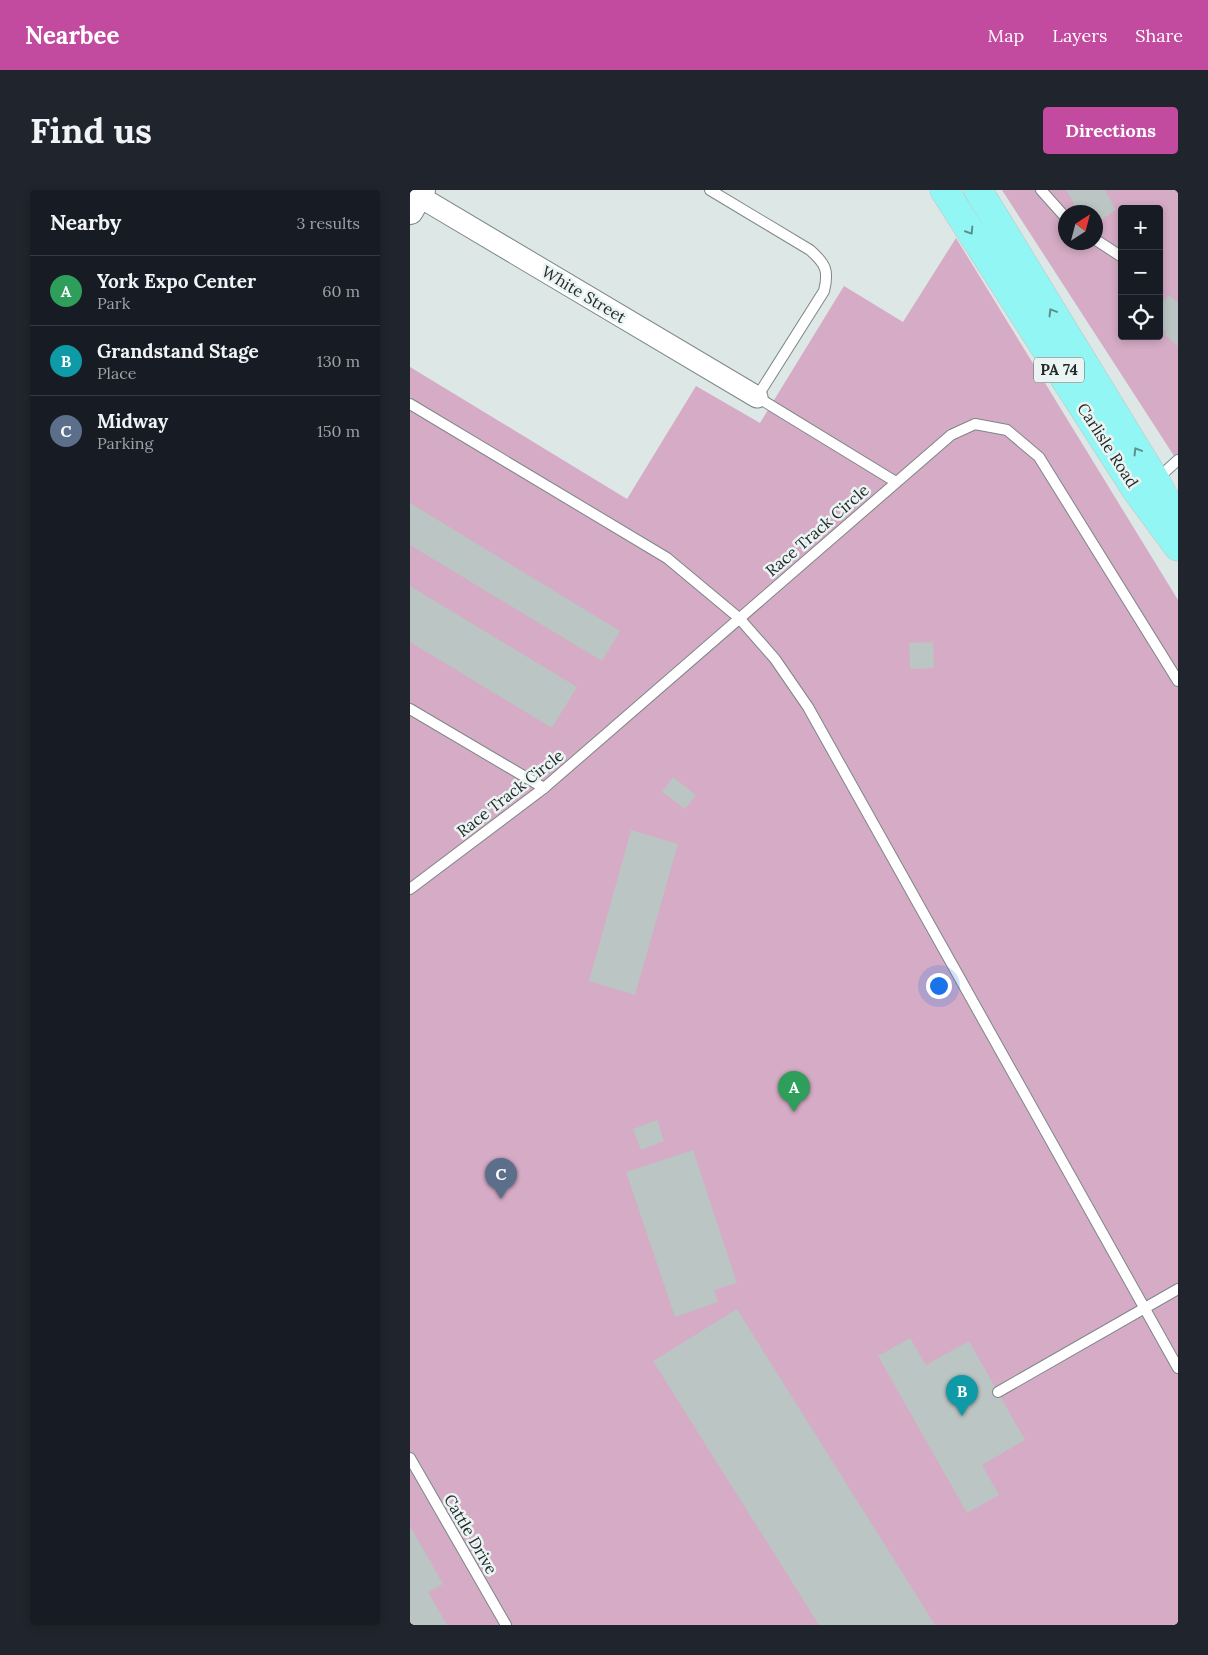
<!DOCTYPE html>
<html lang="en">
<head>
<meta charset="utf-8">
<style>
  :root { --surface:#171b24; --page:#20242c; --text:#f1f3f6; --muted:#9ea1a6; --line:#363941; --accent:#c24a9f }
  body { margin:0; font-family:Lora,serif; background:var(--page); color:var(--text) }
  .controls { position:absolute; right:15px; top:15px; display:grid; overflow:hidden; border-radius:5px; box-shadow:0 2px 8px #0003 }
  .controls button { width:45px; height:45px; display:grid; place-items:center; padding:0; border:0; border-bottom:1px solid var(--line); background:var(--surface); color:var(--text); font:25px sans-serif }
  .compass { position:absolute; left:648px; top:15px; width:45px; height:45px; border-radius:50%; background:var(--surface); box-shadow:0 2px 8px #0003; rotate:36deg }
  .you { position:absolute; left:528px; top:795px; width:18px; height:18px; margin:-12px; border:4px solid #fff; border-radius:50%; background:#1a73e8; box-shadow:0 0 0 8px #1a73e833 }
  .badge { display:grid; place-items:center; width:32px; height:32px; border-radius:50%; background:var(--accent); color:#fff; font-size:16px; font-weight:700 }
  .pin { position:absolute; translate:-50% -41px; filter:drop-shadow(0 1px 2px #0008) }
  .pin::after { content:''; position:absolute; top:26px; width:18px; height:15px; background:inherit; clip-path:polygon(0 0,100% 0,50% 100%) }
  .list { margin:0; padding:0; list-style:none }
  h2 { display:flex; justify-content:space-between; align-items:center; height:65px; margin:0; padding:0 20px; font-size:21px }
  h2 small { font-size:16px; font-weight:400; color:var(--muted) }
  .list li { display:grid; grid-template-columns:32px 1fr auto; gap:15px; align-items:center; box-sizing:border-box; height:70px; padding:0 20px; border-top:1px solid var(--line) }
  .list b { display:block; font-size:19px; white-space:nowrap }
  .list p { margin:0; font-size:16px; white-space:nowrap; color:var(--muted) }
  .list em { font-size:16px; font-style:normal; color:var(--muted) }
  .icon { flex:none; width:28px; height:28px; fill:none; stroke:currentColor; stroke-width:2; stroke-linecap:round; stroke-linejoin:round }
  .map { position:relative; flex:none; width:768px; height:1435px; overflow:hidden; border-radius:5px }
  header { display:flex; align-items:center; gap:30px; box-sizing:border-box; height:70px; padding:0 25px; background:var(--accent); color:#fff }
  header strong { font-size:24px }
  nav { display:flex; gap:28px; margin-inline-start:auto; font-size:18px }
  .intro { display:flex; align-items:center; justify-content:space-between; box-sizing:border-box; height:120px; padding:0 30px }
  h1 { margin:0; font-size:35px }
  .button { padding:12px 22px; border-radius:5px; background:var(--accent); color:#fff; font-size:18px; font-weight:700 }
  main { display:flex; gap:30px; padding:0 30px }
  aside { flex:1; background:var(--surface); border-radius:5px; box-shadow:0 2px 8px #0003 }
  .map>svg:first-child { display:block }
  .green { fill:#d5abc5; fill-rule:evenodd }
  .building { fill:#bbc5c4 }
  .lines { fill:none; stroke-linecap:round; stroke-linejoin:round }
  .service-casing { stroke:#7d8787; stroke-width:12 }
  .minor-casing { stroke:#7d8787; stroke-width:23 }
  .tertiary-casing { stroke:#7d8787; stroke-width:28 }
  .primary-casing { stroke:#c2c3c3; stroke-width:29 }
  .service { stroke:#fff; stroke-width:10 }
  .minor { stroke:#fff; stroke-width:21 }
  .tertiary { stroke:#fff; stroke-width:26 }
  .primary { stroke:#92f6f4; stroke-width:28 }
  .oneway { stroke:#5c908e }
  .labels { text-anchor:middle; stroke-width:5; stroke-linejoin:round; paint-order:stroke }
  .shield { fill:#e9f4f3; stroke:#606666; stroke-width:1 }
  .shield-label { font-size:15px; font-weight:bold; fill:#252929 }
  .street-label { font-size:16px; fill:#252929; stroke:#e9f4f3 }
</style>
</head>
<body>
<header>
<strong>Nearbee</strong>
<nav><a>Map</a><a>Layers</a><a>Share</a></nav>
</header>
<div class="intro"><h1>Find us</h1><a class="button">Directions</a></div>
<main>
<aside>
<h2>Nearby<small>3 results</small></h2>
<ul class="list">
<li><span class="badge" style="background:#2e9e5b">A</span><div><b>York Expo Center</b><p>Park</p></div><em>60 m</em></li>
<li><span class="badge" style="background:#0f9aa8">B</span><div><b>Grandstand Stage</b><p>Place</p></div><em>130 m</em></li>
<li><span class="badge" style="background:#5c6f8a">C</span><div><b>Midway</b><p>Parking</p></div><em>150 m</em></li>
</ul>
</aside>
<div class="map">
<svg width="768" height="1435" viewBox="0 0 768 1435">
  <rect width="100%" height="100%" fill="#dce7e6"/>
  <g class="green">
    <path d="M592,0H768V272ZM712,19H749V146H712ZM656,22H686V52H656Z"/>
    <path d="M546,48L768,410V1435H0V177L217,309L286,196L350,233L434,96L493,132Z"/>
  </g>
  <g class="building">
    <path d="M656,0H695L706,20L686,33V22H669Z"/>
    <path d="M759,105L768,113V156L754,144L756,142L749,137V116Z"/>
    <path d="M0,313L210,441L192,471L0,355Z"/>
    <path d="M0,396L167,497L142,538L0,452Z"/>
    <path d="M523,452L524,478L500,479L499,453Z"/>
    <path d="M263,587L286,605L275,619L252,602Z"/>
    <path d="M221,640L268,654L225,805L179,791Z"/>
    <path d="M247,930L254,951L231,960L223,939Z"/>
    <path d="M283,960L327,1093L304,1100L308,1112L265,1127L216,982Z"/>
    <path d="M327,1119L525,1435H409L243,1171Z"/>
    <path d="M500,1148L516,1175L559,1151L615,1250L572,1275L589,1305L557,1323L468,1166Z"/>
    <path d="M0,1336L33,1394L18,1402L37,1435H0Z"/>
  </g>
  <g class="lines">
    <defs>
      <g id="service">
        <path d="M300,0L400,60C416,74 419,81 414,101L347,207L486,292"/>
        <path d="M631,0L656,28"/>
        <path d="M686,50L712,67"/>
        <path d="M0,214L257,368L329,428L365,469L398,517L768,1178"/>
        <path d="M746,290L768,270"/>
        <path d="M0,519L134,598"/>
        <path d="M0,699L134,598L541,245L565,234L597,240L629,267L768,491"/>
        <path d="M588,1202L768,1099"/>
        <path d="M0,1268L96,1435"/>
      </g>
      <path id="minor" d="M0,1L347,207"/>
      <path id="tertiary" d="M0,21L12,0"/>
      <g id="primary">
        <path d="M534,0L726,300L768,357"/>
        <path d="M568,0L746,291L768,334"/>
      </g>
    </defs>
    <use href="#service" class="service-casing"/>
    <use href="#minor" class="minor-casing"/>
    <use href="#tertiary" class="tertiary-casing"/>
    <use href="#primary" class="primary-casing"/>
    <use href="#service" class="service"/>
    <use href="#minor" class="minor"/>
    <use href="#tertiary" class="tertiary"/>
    <use href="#primary" class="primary"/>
  </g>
  <defs><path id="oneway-chevron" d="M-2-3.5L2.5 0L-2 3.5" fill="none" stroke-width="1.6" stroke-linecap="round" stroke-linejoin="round" transform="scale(1.25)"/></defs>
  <g class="oneway">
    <use href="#oneway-chevron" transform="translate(560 41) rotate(57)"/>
    <use href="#oneway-chevron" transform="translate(642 122) rotate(-121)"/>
    <use href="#oneway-chevron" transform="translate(727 261) rotate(-121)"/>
  </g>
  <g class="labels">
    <rect class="shield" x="624" y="167.5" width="50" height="25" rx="4"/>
    <g class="shield-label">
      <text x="649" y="185">PA 74</text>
    </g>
    <g class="street-label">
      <text transform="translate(174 104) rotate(31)" y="6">White Street</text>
      <text transform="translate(698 255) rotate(57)" y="6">Carlisle Road</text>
      <text transform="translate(407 340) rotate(-41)" y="6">Race Track Circle</text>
      <text transform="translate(100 603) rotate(-38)" y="6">Race Track Circle</text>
      <text transform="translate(61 1344) rotate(60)" y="6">Cattle Drive</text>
    </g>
  </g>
</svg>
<div class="controls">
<button>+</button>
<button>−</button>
<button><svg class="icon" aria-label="locate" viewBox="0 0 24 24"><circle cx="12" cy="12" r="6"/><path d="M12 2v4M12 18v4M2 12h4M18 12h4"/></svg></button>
</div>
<svg class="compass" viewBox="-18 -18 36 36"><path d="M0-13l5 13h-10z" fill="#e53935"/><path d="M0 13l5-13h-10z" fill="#9ea1a6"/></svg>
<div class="you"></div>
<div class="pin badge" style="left:384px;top:922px;background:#2e9e5b">A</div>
<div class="pin badge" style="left:552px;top:1226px;background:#0f9aa8">B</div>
<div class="pin badge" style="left:91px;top:1009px;background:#5c6f8a">C</div>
</div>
</main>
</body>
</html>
